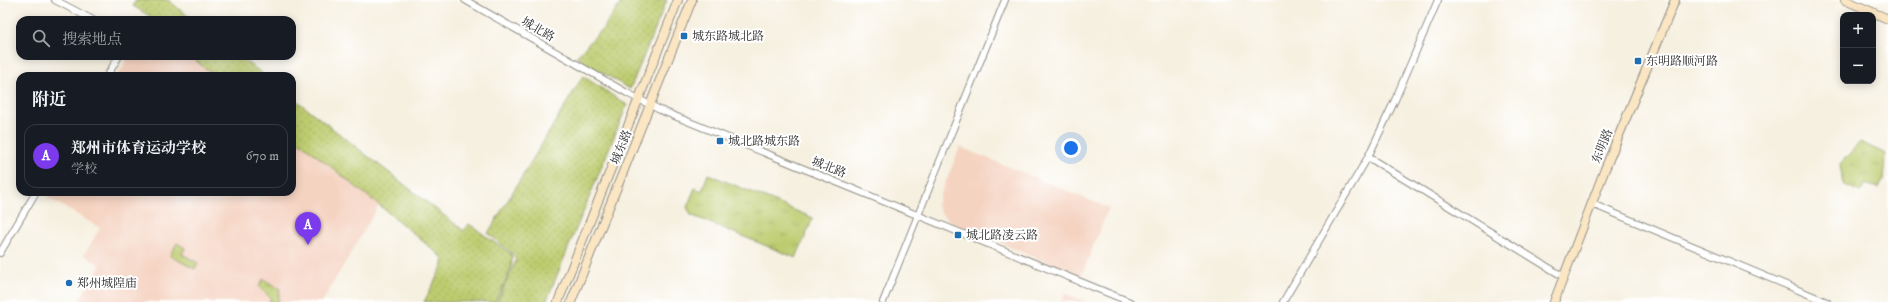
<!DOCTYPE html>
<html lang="zh">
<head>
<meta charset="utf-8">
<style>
  :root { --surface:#171b24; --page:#242831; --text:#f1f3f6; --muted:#9ea1a6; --line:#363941; --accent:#7c3aed }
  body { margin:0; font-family:"IM FELL DW Pica","Noto Serif SC",serif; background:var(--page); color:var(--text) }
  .controls { position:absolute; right:12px; top:12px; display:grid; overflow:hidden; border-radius:8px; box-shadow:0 2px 10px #0003 }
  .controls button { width:36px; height:36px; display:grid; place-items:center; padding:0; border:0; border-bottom:1px solid var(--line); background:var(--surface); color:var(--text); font:20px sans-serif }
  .you { position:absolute; left:1071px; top:148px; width:14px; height:14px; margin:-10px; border:3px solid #fff; border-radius:50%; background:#1a73e8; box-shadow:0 0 0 6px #1a73e833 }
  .badge { display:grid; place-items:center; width:26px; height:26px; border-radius:50%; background:var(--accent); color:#fff; font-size:13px; font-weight:700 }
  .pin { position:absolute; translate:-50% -33px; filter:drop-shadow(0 1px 2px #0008) }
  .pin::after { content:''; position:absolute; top:21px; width:14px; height:12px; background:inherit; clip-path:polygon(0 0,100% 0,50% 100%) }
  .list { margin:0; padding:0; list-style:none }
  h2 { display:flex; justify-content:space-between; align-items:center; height:52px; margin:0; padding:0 16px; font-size:17px }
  h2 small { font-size:13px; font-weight:400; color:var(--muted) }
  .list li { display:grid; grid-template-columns:26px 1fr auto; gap:12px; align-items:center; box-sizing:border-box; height:64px; margin:0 8px 8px; padding:0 8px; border:1px solid var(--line); border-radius:12px }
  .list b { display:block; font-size:15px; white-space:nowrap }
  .list p { margin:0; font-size:13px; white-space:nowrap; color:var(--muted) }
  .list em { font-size:13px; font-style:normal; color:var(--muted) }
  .icon { flex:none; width:22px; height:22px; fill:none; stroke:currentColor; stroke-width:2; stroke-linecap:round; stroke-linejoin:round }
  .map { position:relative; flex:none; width:1888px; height:302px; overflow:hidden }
  .search { position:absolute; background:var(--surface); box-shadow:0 2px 10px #0003; left:16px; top:16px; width:280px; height:44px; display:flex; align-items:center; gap:10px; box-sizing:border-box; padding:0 14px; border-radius:12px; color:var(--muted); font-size:15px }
  .panel { position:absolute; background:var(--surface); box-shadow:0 2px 10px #0003; left:16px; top:72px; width:280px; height:124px; border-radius:12px }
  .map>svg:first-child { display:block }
  .built { fill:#f5d3c1 }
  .grass { fill:url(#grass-tufts); stroke:#747c4d }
  .park { fill:url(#park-dots); stroke:#747c4d }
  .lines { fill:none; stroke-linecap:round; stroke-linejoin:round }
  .street-casing { stroke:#908e86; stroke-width:8 }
  .secondary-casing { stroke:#908e86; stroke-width:10 }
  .street { stroke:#fff; stroke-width:6 }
  .secondary { stroke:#fbe6c4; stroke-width:8 }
  .poi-dot { fill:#1f6fb2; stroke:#fff; stroke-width:1.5 }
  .labels { text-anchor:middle; stroke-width:4; stroke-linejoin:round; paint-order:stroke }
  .street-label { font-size:12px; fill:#2b2b2b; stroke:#fff }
  .poi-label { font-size:12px; fill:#2b2b2b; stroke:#fff; text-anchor:start }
</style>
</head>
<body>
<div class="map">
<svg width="1888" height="302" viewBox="0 0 1888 302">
  <defs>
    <pattern id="grass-tufts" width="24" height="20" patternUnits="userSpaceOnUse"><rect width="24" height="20" fill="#bdcc6f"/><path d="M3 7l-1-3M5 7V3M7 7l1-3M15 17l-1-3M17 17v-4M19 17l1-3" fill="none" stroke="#a3af60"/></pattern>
    <pattern id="park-dots" width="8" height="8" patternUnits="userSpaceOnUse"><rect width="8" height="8" fill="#bdcc6f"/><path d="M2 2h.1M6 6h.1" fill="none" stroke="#a3af60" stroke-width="1.8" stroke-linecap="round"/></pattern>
  </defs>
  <rect width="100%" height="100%" fill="#fff"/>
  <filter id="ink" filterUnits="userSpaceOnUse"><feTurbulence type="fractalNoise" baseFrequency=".025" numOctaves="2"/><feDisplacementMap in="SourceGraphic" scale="8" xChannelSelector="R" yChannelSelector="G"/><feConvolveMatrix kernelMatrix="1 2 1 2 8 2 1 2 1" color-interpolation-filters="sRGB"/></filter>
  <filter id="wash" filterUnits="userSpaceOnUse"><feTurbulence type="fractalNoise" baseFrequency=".012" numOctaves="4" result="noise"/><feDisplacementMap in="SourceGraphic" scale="16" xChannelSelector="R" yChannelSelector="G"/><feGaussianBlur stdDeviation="0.9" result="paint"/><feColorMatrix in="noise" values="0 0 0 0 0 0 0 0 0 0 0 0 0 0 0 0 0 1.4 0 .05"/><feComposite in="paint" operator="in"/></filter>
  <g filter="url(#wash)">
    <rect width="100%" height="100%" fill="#f6f0e0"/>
    <g class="built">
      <path d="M129,56H190L215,76H118Z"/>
      <path d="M292,136L379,205L322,302H78L101,265L84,255L100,228L47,197L50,192H292Z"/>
      <path d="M960,147L1109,208L1081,276L952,223L940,212L937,205L939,198Z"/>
      <path d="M1065,293L1087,302H1062Z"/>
    </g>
    <g class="grass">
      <path d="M1860,142L1884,153L1885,155L1883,181L1879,188H1877L1865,184L1860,192L1843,184L1840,164Z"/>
      <path d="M708,174L813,218L796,258L691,215L687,207L695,188L702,191Z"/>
      <path d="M177,243L185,248L182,254L198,263L195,269L170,256Z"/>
      <path d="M263,279L280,289L278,302H269L271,298L259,287Z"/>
    </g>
    <g class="park">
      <path d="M136,0H168L193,20H150L151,17L133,6Z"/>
      <path d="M623,0H667L630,89L576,57L603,28Z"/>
      <path d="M190,56H240L265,76H215Z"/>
      <path d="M583,76L627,105L546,302H497L516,261L514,255L488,233Z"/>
      <path d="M292,97L464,231L469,224L511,254C517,264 500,291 495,302H424L443,265V258L379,205L292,136Z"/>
    </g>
  </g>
  <g filter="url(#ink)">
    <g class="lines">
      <defs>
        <g id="street">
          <path d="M55,0L93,20"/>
          <path d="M465,0L627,93L660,110L1130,302"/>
          <path d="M107,76L119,56"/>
          <path d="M1368,157L1564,277"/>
          <path d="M1592,204L1827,302"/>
          <path d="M0,253L36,192"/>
          <path d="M883,302L1005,0"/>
          <path d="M1283,302L1368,157L1395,100L1438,0"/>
        </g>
        <g id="secondary">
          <path d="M1845,0L1888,19"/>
          <path d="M558,302L678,0"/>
          <path d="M571,302L692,0"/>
          <path d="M1554,302L1605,169L1675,0"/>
        </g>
      </defs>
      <use href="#street" class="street-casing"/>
      <use href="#secondary" class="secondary-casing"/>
      <use href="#street" class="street"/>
      <use href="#secondary" class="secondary"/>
    </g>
  </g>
  <g class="poi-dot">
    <rect x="680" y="32" width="8" height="8" rx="2"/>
    <rect x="1634" y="57" width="8" height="8" rx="2"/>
    <rect x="716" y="137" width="8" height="8" rx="2"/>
    <rect x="954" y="231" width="8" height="8" rx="2"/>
    <circle cx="69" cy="283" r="4"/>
  </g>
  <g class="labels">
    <g class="street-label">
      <text transform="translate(538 29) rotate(30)" y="4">城北路</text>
      <text transform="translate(1602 146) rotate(-68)" y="4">东明路</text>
      <text transform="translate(621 147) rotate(-68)" y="4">城东路</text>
      <text transform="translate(829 167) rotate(22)" y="4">城北路</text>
    </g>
    <g class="poi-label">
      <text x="692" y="40">城东路城北路</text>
      <text x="1646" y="65">东明路顺河路</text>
      <text x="728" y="145">城北路城东路</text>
      <text x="966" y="239">城北路凌云路</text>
      <text x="77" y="287">郑州城隍庙</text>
    </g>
  </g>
</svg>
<div class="controls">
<button>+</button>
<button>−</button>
</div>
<div class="you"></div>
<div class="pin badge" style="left:308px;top:245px">A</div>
<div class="search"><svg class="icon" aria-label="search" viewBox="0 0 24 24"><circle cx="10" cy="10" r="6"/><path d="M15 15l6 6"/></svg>搜索地点</div>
<section class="panel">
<h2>附近<small></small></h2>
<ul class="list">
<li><span class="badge">A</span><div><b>郑州市体育运动学校</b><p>学校</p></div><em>670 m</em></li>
</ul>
</section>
</div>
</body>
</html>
